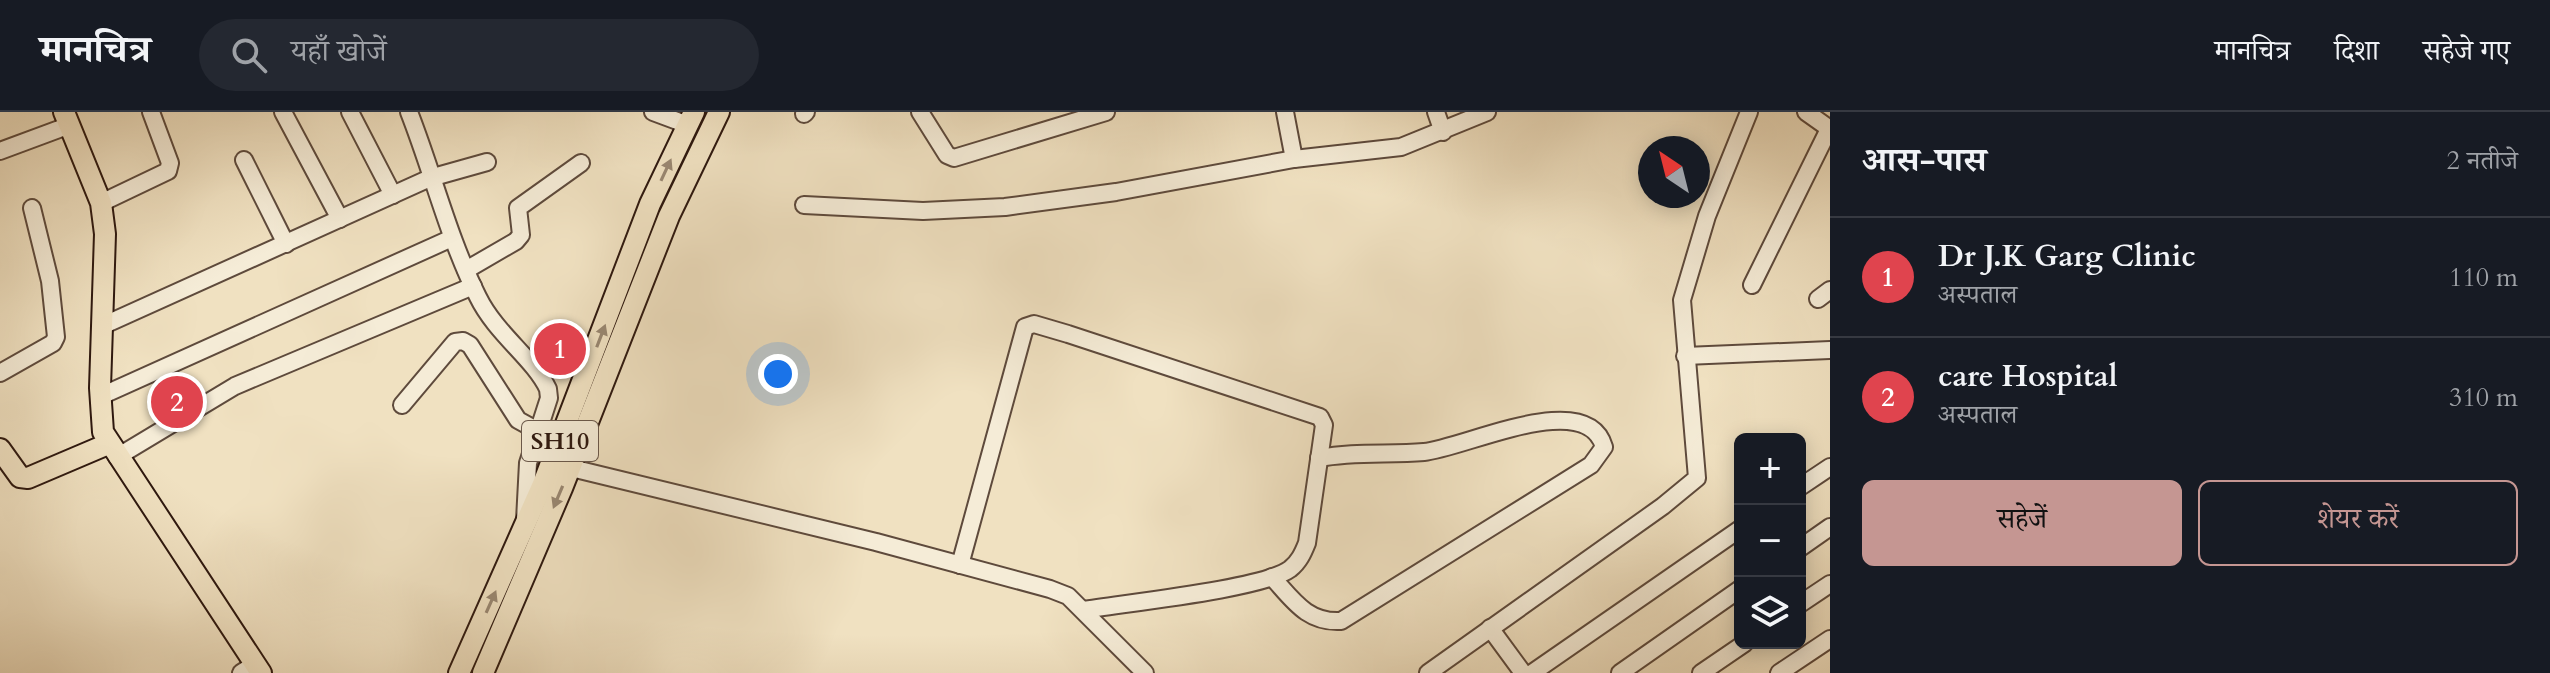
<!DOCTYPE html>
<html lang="hi">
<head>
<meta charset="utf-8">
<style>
  :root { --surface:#171b24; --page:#242831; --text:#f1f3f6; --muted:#9ea1a6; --line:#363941; --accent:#c59692 }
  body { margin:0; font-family:Cardo,"Noto Serif Devanagari",serif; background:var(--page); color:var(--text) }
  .controls { position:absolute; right:24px; bottom:24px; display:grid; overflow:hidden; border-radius:12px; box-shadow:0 4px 20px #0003 }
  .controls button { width:72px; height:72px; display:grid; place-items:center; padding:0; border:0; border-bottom:2px solid var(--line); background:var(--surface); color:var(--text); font:40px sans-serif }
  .compass { position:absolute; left:1638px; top:24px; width:72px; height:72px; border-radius:50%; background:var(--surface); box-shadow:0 4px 20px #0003; rotate:325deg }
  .you { position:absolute; left:778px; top:262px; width:28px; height:28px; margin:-20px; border:6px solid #fff; border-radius:50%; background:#1a73e8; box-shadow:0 0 0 12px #1a73e833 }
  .badge { display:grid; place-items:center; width:52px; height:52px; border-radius:50%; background:var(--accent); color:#fff; font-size:26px; font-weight:700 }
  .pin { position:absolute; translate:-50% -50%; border:4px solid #fff; box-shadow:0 2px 8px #0006 }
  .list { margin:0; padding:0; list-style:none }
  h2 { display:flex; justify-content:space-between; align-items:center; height:104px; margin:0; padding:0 32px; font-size:34px }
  h2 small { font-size:26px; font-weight:400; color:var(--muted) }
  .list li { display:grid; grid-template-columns:52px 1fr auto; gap:24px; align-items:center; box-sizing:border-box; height:120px; padding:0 32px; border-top:2px solid var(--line) }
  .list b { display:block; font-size:30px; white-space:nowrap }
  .list p { margin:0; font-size:26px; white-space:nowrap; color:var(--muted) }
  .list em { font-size:26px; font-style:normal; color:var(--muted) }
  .actions { display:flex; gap:16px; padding:24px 32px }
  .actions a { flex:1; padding:18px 0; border:2px solid var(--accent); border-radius:12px; text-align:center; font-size:28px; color:var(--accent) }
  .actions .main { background:var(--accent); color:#111 }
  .icon { flex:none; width:44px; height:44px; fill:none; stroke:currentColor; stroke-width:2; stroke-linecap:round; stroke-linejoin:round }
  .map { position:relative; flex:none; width:1830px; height:561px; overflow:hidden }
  header { display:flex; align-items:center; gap:48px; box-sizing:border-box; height:112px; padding:0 40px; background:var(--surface); border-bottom:2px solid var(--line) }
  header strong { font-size:38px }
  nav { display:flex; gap:44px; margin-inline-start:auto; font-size:28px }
  .search { width:560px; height:72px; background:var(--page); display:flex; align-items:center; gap:20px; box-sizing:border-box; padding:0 28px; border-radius:44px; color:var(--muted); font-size:30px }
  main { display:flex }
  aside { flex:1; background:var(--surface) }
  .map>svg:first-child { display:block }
  .building { fill:url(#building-cross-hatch); stroke:#2e180f; stroke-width:2 }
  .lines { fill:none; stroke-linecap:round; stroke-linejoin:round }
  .minor-casing { stroke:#5e4a3c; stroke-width:20 }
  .major-casing { stroke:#2e180f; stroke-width:24 }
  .minor { stroke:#f5ecd7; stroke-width:16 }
  .major { stroke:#f0e1c1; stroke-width:20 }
  .oneway { fill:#998771 }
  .labels { text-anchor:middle; stroke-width:7; stroke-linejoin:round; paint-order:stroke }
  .shield { fill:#f5ecd7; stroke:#6a584b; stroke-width:2 }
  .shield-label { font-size:24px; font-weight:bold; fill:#2e180f }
</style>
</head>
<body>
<header>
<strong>मानचित्र</strong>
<div class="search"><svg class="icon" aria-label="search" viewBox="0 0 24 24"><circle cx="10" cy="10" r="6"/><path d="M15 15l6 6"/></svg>यहाँ खोजें</div>
<nav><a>मानचित्र</a><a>दिशा</a><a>सहेजे गए</a></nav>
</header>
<main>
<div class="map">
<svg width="1830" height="561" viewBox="0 0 1830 561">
  <defs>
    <pattern id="building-cross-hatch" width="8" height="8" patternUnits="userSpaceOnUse" patternTransform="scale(2)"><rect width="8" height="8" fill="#e2a386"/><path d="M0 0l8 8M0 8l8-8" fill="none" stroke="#b8846c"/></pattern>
  </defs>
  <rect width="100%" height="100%" fill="#f0e1c1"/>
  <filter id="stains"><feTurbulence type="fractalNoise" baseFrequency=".0025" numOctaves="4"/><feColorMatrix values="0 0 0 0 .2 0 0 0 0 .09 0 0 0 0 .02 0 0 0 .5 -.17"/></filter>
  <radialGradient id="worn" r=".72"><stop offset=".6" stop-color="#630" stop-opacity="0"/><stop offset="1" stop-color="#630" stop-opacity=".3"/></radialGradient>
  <g class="building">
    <path d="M570,213L581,227L552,251L541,238Z"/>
    <path d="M173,264L189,289L174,298L157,271Z"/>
  </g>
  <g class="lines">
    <defs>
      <g id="minor">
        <path d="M283,0L340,107"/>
        <path d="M350,0L393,83"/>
        <path d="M409,0C433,61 448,125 478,185C496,222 534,247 548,277L549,286L528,351L525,408"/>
        <path d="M653,0L688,13"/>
        <path d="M920,0L947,43L954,46L1106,0"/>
        <path d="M1285,0L1294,47"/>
        <path d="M1436,0L1443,20"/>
        <path d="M1806,0L1830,17"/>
        <path d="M804,2L806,0"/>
        <path d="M0,39L70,13"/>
        <path d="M244,48L286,132"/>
        <path d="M101,91L168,59L170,51L151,0"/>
        <path d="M804,93L923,99L1005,95L1116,80L1294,47L1401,35L1487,0"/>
        <path d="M466,158L516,129L521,123L518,96L581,51"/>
        <path d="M1752,173L1829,17"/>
        <path d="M1818,187L1830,178"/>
        <path d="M102,214L430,66L487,50"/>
        <path d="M1685,244L1830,238"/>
        <path d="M0,261L53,231L56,225L50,169L32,96"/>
        <path d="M101,284L452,126"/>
        <path d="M402,293L455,230L463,229L470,233L518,308L538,319"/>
        <path d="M117,345L235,274L473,174"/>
        <path d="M559,353L876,430L1050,477L1068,484L1145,561"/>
        <path d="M1800,375L1830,355"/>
        <path d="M1800,436L1830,415"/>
        <path d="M960,453L1025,215L1034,212L1068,222L1320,305L1324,313L1307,431C1303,441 1299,450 1290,457C1263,477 1125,491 1083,498"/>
        <path d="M1272,465C1293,488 1307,511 1341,509L1591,353L1604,335C1587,275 1465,336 1424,340C1388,343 1355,339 1319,346"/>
        <path d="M1800,492L1830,472"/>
        <path d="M1490,516L1523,561"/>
        <path d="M241,561L255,552"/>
        <path d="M1428,561L1663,394L1697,366L1682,188L1707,104L1749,0"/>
        <path d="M1532,561L1740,417"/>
        <path d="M1620,561L1740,477"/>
        <path d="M1701,561L1745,531"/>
        <path d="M1779,561L1830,527"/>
      </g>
      <g id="major">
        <path d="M64,0L101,91L105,122L100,276L103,320L261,561"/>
        <path d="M0,337L20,365L28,366L108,332"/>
        <path d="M459,561L543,372L650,92L694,0"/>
        <path d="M483,561L562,376L669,104L719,0"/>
      </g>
    </defs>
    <use href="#minor" class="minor-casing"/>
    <use href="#major" class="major-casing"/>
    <use href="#minor" class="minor"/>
    <use href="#major" class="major"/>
  </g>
  <defs><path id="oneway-solid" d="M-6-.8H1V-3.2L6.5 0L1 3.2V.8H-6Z" transform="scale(2)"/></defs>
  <g class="oneway">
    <use href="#oneway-solid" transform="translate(666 58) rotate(-65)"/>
    <use href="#oneway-solid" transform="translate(601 224) rotate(-69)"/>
    <use href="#oneway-solid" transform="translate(558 385) rotate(113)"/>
    <use href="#oneway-solid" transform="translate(491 490) rotate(-66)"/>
  </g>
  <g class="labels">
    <rect class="shield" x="522" y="309" width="76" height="40" rx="6"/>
    <g class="shield-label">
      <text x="560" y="337">SH10</text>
    </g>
  </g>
  <rect width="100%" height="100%" filter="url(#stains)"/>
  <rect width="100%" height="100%" fill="url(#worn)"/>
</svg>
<div class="controls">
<button>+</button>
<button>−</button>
<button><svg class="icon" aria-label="layers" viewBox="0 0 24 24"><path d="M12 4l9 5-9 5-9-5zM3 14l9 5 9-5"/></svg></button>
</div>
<svg class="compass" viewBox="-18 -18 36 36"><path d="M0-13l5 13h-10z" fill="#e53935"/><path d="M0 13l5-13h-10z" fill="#9ea1a6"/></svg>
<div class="you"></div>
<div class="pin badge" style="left:560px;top:237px;background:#e0444e">1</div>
<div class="pin badge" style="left:177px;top:290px;background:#e0444e">2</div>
</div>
<aside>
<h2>आस-पास<small>2 नतीजे</small></h2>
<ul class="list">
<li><span class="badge" style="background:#e0444e">1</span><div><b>Dr J.K Garg Clinic</b><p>अस्पताल</p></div><em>110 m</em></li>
<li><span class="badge" style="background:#e0444e">2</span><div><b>care Hospital</b><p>अस्पताल</p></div><em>310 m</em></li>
</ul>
<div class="actions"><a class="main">सहेजें</a><a>शेयर करें</a></div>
</aside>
</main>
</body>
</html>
